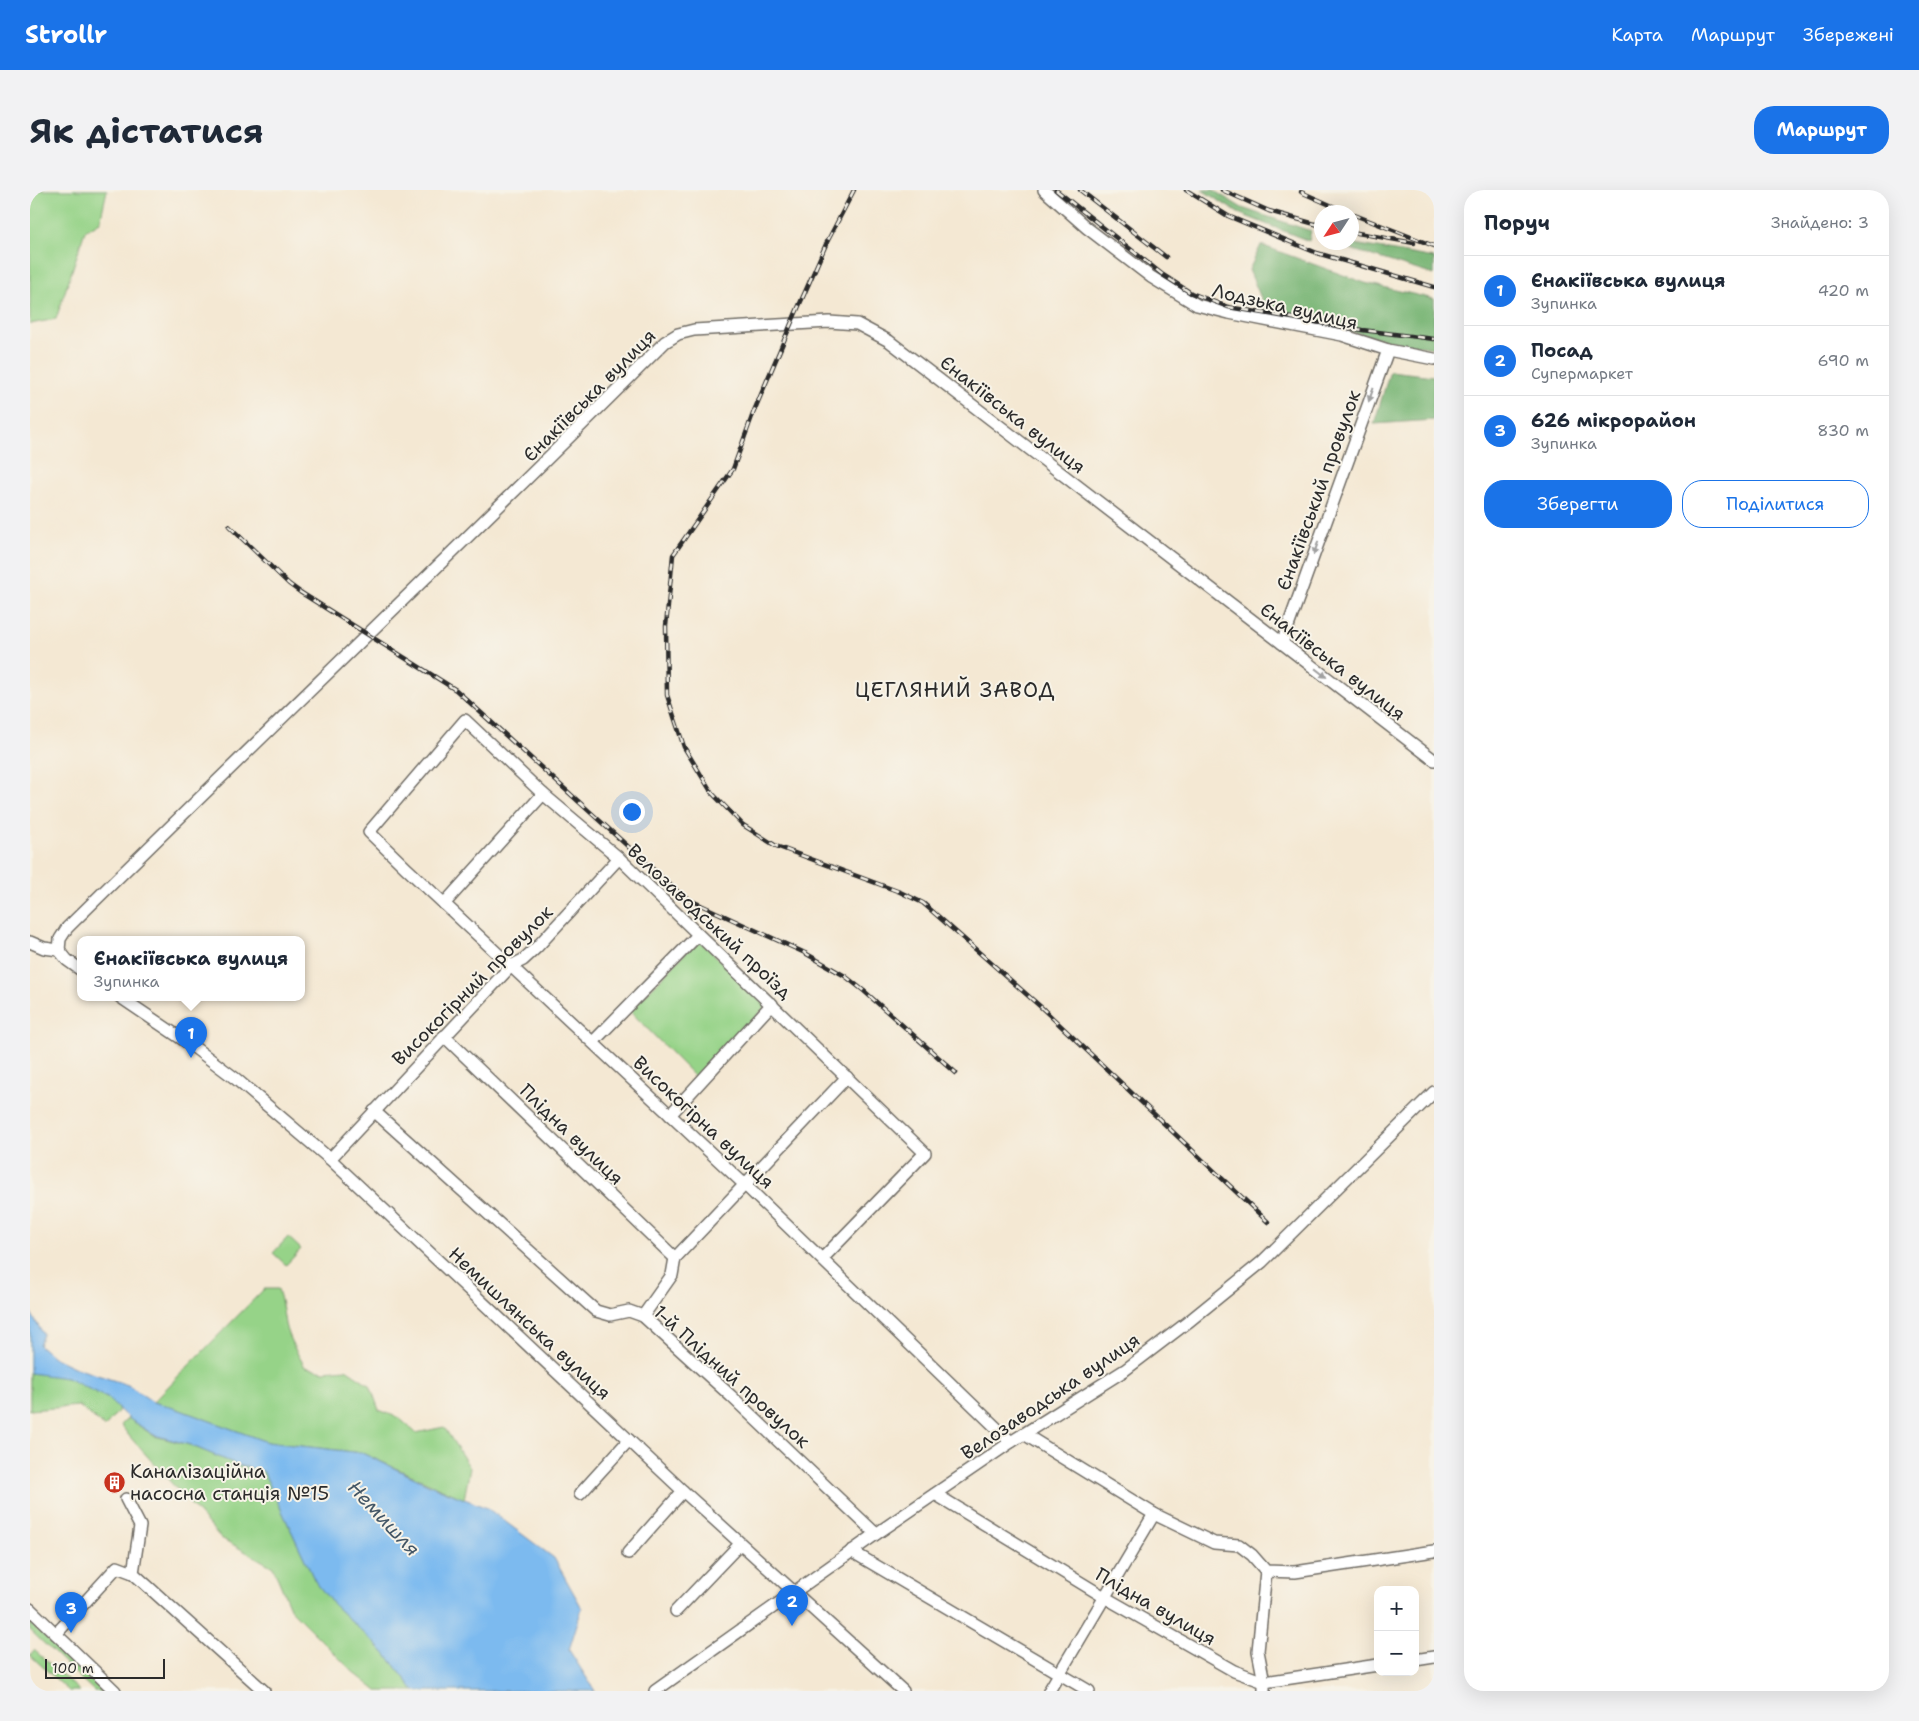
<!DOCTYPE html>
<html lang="uk">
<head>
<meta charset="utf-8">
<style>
  :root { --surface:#fff; --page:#f2f2f3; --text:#1f2937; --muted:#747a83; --line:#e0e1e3; --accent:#1a73e8 }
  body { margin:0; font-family:"Shantell Sans",sans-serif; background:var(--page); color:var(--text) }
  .controls { position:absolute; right:15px; bottom:15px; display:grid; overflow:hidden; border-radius:10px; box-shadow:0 5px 20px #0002 }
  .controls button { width:45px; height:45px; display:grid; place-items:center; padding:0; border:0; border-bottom:1px solid var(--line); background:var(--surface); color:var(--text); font:25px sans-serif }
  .compass { position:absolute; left:1284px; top:15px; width:45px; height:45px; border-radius:50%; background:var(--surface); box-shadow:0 5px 20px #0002; rotate:234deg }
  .scale { position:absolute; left:15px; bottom:12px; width:120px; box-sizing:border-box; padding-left:5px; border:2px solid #2b2b2b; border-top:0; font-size:14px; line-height:18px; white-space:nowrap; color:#2b2b2b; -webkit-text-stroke:4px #f7f3e8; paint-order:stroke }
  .you { position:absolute; left:601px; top:621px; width:18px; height:18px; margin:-12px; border:4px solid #fff; border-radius:50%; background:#1a73e8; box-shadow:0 0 0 8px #1a73e833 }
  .badge { display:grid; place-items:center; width:32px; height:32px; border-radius:50%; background:var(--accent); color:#fff; font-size:16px; font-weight:700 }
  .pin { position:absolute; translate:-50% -41px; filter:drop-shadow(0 1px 2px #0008) }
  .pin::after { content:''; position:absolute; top:26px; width:18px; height:15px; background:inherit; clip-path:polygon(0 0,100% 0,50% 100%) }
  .popup { position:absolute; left:47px; top:746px; width:228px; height:65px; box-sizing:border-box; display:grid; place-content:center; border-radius:10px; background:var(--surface); filter:drop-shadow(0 1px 4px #0005); font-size:16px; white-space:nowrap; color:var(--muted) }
  .popup b { font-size:19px; color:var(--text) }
  .popup::after { content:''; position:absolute; left:50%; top:100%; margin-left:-10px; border:10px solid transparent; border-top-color:var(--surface) }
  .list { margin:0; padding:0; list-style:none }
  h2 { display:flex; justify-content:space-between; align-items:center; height:65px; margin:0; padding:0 20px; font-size:21px }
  h2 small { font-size:16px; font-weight:400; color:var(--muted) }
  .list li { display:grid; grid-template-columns:32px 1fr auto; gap:15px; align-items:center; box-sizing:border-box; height:70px; padding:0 20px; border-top:1px solid var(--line) }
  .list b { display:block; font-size:19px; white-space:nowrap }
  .list p { margin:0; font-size:16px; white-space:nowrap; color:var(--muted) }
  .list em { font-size:16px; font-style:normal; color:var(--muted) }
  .actions { display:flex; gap:10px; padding:15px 20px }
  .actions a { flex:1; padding:11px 0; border:1px solid var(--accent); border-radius:20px; text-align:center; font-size:18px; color:var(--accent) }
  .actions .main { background:var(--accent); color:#fff }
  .map { position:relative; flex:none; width:1404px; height:1501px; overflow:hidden; border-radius:20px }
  header { display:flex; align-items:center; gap:30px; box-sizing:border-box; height:70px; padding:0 25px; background:var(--accent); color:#fff }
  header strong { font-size:24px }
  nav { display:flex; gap:28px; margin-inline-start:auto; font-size:18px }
  .intro { display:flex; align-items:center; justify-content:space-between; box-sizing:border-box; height:120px; padding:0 30px }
  h1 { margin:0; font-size:35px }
  .button { padding:12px 22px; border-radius:20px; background:var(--accent); color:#fff; font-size:18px; font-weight:700 }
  main { display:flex; gap:30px; padding:0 30px }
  aside { flex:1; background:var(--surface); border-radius:20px; box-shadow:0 5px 20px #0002 }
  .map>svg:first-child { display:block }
  .green { fill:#96d388; stroke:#607f5a }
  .forest { fill:#78b574; stroke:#527050 }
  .water { fill:#7bbaef; stroke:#53728d }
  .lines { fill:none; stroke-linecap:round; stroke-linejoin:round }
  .minor-casing { stroke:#716d66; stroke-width:14 }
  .minor { stroke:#fff; stroke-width:11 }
  .rail-casing { stroke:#2b2b2b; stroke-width:4.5 }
  .rail { stroke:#f7f3e8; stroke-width:2.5; stroke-dasharray:8; stroke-linecap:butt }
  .oneway { fill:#a0a0a0 }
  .labels { text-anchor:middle; stroke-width:4; stroke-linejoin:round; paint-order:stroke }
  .street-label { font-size:19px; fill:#2b2b2b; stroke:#f7f3e8 }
  .poi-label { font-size:19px; fill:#2b2b2b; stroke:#f7f3e8; text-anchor:start }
  .water-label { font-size:20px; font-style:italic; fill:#435666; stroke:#f7f3e8 }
  .quarter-label { font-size:21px; letter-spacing:1px; fill:#2b2b2b; stroke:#f7f3e8 }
</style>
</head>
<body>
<header>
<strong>Strollr</strong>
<nav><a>Карта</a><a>Маршрут</a><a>Збережені</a></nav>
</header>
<div class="intro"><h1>Як дістатися</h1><a class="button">Маршрут</a></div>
<main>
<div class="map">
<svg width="1404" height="1501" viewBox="0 0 1404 1501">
  <rect width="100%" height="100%" fill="#f7f3e8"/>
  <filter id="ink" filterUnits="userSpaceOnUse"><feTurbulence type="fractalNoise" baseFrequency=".02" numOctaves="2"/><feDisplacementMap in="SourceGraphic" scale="10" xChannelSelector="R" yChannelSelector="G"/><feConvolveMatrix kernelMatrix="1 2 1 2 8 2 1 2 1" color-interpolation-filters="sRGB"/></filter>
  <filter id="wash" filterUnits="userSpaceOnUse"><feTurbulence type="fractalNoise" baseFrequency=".0096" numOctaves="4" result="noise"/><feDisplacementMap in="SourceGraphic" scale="20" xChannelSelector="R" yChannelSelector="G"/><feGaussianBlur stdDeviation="1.12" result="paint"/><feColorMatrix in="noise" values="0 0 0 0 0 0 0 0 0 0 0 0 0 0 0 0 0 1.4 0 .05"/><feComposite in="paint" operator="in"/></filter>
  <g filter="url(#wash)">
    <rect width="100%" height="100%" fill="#f4e8d3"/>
    <g class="green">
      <path d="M0,0H77L70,32L55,41L26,129L0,134Z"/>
      <path d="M671,752L735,812V817L668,890L600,821L665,753Z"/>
      <path d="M258,1047L271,1059L256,1075L243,1063Z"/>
      <path d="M234,1099H248C252,1112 253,1121 255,1134C258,1149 268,1164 275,1177L294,1181L316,1179L340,1195L349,1220L369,1228L386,1243L414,1237L440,1278L434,1309L332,1263L237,1252L150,1220L123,1212Z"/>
      <path d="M2,1182L37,1188L77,1208L89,1220L75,1237L49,1216L0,1220V1183Z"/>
      <path d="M98,1228L124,1246L160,1255L208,1275L233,1281L285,1391L303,1414L352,1460L385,1501H347L322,1481L261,1420L243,1377L191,1348L100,1247L91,1235Z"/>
      <path d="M0,1433L72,1501H64L0,1440Z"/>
      <path d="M4,1460L50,1501H39L0,1465Z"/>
    </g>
    <g class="forest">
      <path d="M1172,0H1183L1212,18L1281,41L1279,51L1208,23Z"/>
      <path d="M1310,53H1319L1404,68V85L1320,59Z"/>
      <path d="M1231,55L1335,93L1404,109V158L1365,152L1237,122L1219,80Z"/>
      <path d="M1360,181L1404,186V230L1344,234Z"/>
    </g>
    <path class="water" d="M0,1121L13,1144L9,1155L23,1167L46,1178L98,1195L123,1212L150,1220L237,1252L332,1263L402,1296L457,1318L524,1368L552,1418L539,1460L565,1501H385L352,1460L303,1414L285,1391L233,1281L208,1275L160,1255L124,1245L98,1228L77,1208L37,1188L0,1183Z"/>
  </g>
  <g filter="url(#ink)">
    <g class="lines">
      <defs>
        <g id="minor">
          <path d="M1014,0L1057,38L1121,87L1167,115L1199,123L1312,145L1358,160L1404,169"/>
          <path d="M1252,453L1358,160"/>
          <path d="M414,714L513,604"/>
          <path d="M0,752L14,758L29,760"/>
          <path d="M29,760L30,749L37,738C236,542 437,350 635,152L648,144L664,140L799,132L827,134L859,151L1404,570"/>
          <path d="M29,760L37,770L51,780"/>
          <path d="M90,807L161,855L206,889L300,969L653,1301L873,1501"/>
          <path d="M414,846L645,1068"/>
          <path d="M563,852L668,745"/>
          <path d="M344,921L566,1121L580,1125L599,1121L613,1126L701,1206L846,1344"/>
          <path d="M640,925L742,814"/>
          <path d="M300,969L481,776L493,770L507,757L589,668"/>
          <path d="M792,1069L895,963L589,668L513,604L435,530L339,642L376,678L715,995L981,1252"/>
          <path d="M613,1126L642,1085L645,1068L817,887"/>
          <path d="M994,1244L1124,1324L1184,1353L1209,1355L1222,1365L1236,1381L1265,1382L1404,1361"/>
          <path d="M550,1304L599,1250"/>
          <path d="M905,1304L1076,1408L1204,1481L1234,1492L1348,1475"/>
          <path d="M96,1309L110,1336L103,1383L234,1501"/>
          <path d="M821,1361L1059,1501"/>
          <path d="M598,1363L653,1301"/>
          <path d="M0,1419L85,1501"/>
          <path d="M646,1421L710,1354"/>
          <path d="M26,1444L87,1377L103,1383"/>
          <path d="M1385,1470L1404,1467"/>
          <path d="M625,1501L846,1344L981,1252L1095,1180L1158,1132L1232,1072L1404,902"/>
          <path d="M1019,1501L1124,1324"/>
          <path d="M1234,1501V1492L1228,1461L1236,1381"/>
        </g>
      </defs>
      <use href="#minor" class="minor-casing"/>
      <use href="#minor" class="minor"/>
      <defs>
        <g id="rail">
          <path d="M824,0L797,52L761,134L724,221L703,279L643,365L636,436L637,505L654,557L682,603L713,635L746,656L870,702L893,713L1012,818L1238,1032"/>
          <path d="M1026,0L1133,85L1161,103L1198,117L1332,140L1404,149"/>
          <path d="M1050,0L1136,67"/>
          <path d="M1156,0L1198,26L1287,63L1404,97"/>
          <path d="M1192,0L1239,21L1292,36"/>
          <path d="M1271,2L1316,22"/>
          <path d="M1322,24L1404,56"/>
          <path d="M1322,42L1384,53"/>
          <path d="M199,336L259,394L270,402L426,500L648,702L662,711L775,763L815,786L834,801L926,883"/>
        </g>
      </defs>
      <use href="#rail" class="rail-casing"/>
      <use href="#rail" class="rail"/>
    </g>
    <defs><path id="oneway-solid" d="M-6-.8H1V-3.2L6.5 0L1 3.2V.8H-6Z" transform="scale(1.25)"/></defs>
    <g class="oneway">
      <use href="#oneway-solid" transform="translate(1341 205) rotate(110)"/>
      <use href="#oneway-solid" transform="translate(1286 358) rotate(110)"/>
      <use href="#oneway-solid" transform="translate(1291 483) rotate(38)"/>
    </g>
  </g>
  <defs>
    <symbol id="building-disc" viewBox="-11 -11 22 22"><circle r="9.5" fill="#c8321e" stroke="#f7f3e8"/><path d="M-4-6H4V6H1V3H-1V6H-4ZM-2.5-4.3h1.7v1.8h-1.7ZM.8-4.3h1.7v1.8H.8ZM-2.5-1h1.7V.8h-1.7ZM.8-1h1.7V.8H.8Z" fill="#fff"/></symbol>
  </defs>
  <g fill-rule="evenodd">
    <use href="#building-disc" x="72" y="1280" width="25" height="25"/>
  </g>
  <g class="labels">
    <g class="street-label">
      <text transform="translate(1255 116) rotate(13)" y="7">Лодзька вулиця</text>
      <text transform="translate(559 205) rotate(-45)" y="7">Єнакіївська вулиця</text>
      <text transform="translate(983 224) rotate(38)" y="7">Єнакіївська вулиця</text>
      <text transform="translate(1288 300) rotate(-70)" y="7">Єнакіївський провулок</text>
      <text transform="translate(1303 471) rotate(38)" y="7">Єнакіївська вулиця</text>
      <text transform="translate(680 731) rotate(43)" y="7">Велозаводський проїзд</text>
      <text transform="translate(442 795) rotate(-45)" y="7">Високогірний провулок</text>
      <text transform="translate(674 932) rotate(43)" y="7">Високогірна вулиця</text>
      <text transform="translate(542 944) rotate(44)" y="7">Плідна вулиця</text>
      <text transform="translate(500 1133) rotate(43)" y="7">Немишлянська вулиця</text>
      <text transform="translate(702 1186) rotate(42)" y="7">1-й Плідний провулок</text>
      <text transform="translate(1020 1206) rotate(-34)" y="7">Велозаводська вулиця</text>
      <text transform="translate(1126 1416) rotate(30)" y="7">Плідна вулиця</text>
    </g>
    <g class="poi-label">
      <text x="100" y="1288">Каналізаційна<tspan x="100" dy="22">насосна станція №15</tspan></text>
    </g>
    <g class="water-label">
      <text transform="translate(354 1328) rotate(47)" y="7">Немишля</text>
    </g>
    <g class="quarter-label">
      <text x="925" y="507">ЦЕГЛЯНИЙ ЗАВОД</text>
    </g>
  </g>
</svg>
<div class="controls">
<button>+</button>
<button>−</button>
</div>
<svg class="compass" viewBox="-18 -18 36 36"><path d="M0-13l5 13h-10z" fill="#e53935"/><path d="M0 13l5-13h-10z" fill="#747a83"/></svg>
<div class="scale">100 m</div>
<div class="you"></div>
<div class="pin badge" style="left:161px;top:868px">1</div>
<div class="popup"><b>Єнакіївська вулиця</b>Зупинка</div>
<div class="pin badge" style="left:762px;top:1436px">2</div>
<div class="pin badge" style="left:41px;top:1443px">3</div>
</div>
<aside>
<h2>Поруч<small>Знайдено: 3</small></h2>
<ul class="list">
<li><span class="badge">1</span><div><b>Єнакіївська вулиця</b><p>Зупинка</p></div><em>420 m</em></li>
<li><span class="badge">2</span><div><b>Посад</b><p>Супермаркет</p></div><em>690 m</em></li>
<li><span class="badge">3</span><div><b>626 мікрорайон</b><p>Зупинка</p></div><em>830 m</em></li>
</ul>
<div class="actions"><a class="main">Зберегти</a><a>Поділитися</a></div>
</aside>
</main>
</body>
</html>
